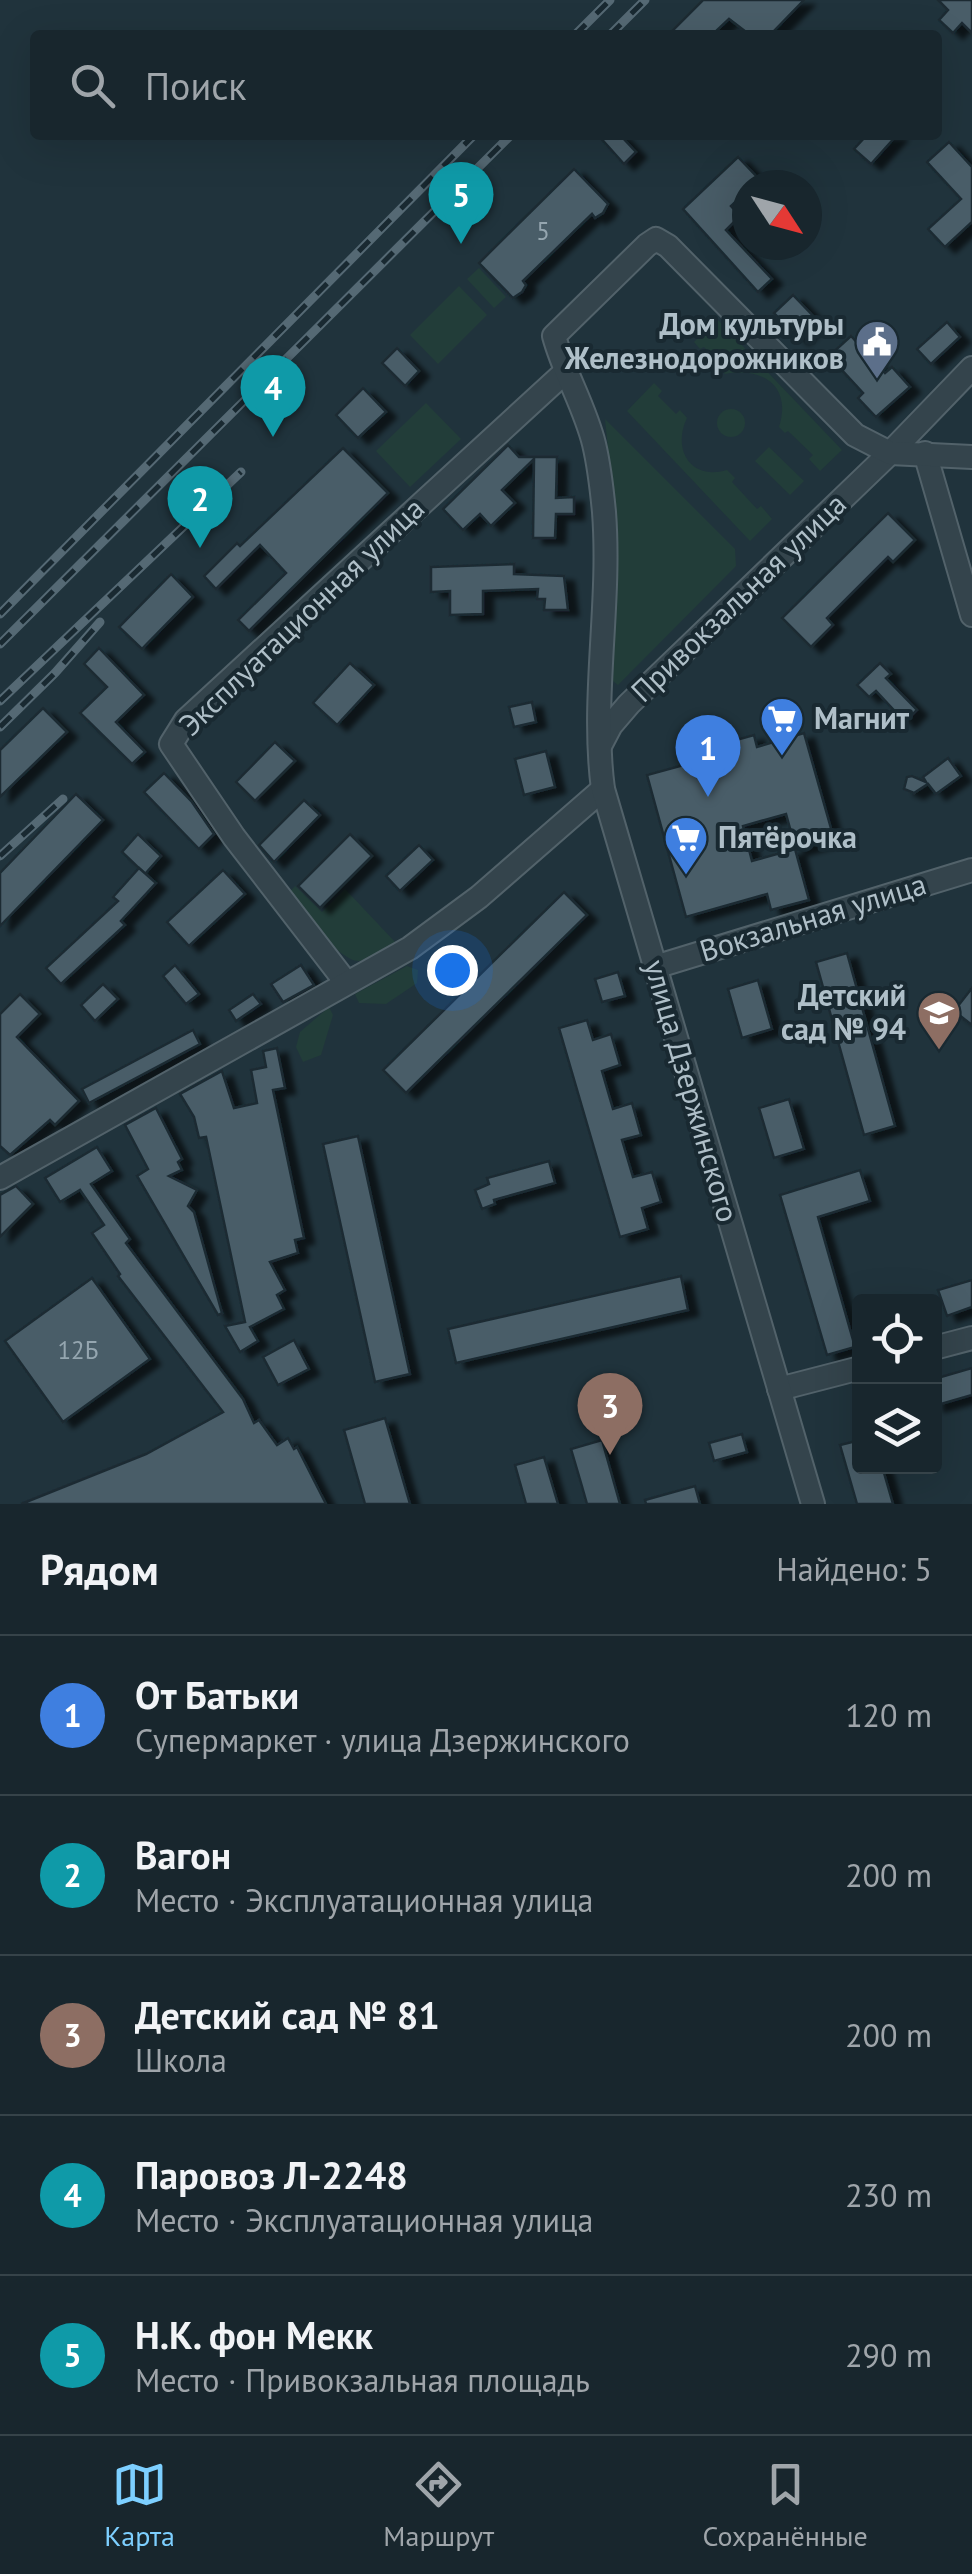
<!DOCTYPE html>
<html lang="ru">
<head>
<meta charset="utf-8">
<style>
  :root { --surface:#18262d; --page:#212e35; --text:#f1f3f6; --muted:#9fa5aa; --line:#364349; --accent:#7dcfff }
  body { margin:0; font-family:"PT Sans",sans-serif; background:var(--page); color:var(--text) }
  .controls { position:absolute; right:30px; bottom:30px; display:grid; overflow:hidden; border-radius:10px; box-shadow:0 10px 40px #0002 }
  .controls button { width:90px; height:90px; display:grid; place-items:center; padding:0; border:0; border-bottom:2px solid var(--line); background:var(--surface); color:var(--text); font:50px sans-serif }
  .compass { position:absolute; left:732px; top:170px; width:90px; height:90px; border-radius:50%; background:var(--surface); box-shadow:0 10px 40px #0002; rotate:126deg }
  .you { position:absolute; left:452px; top:970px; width:35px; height:35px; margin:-25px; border:8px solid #fff; border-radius:50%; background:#1a73e8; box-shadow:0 0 0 15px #1a73e833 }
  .badge { display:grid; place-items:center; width:65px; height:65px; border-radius:50%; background:var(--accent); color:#fff; font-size:32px; font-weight:700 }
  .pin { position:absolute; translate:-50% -82px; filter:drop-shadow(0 2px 5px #0008) }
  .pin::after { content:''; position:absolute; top:52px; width:35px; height:30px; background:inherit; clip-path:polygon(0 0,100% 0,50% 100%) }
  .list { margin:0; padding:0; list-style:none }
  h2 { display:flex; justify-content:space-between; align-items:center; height:130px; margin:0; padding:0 40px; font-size:42px }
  h2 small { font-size:32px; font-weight:400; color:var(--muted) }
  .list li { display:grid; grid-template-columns:65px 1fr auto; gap:30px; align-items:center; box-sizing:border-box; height:160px; padding:0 40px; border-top:2px solid var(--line) }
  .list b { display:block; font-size:38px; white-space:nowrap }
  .list p { margin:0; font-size:32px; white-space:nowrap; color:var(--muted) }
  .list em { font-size:32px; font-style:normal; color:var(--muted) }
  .icon { flex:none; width:55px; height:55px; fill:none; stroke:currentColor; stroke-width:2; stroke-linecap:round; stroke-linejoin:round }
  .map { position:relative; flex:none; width:972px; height:1504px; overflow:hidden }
  .search { position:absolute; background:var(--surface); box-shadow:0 10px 40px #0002; left:30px; right:30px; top:30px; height:110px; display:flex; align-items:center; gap:25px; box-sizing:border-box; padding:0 35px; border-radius:10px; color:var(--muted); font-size:38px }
  .sheet { height:930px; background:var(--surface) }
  nav { display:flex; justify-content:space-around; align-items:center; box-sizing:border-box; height:140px; border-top:2px solid var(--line); background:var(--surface); font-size:28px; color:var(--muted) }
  nav a { display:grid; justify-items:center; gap:5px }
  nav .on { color:var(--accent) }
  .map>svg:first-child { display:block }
  .green { fill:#223d39 }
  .building { fill:#485d68; stroke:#1b2b33; stroke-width:2.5; filter:url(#shadow) }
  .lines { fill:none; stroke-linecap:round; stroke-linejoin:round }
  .minor-casing { stroke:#52626a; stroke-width:26 }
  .minor { stroke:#34444c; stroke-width:22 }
  .rail-casing { stroke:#556974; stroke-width:9 }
  .rail { stroke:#192931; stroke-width:5; stroke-dasharray:15; stroke-linecap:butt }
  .labels { text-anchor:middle; stroke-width:8; stroke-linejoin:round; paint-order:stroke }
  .number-label { font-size:25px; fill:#95a6b0 }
  .poi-label { font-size:30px; font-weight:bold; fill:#afbfc8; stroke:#192931; text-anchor:end }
  .street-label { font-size:30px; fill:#afbfc8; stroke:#192931 }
</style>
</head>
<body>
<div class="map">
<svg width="972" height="1504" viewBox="0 0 972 1504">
  <defs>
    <filter id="shadow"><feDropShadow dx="10" dy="5.5" stdDeviation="2.5" flood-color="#0009"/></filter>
  </defs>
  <rect width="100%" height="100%" fill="#20333c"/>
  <g class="green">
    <path d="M479,268L506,297L494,308L467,279Z"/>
    <path d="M459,286L487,315L438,364L410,335Z"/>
    <path d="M717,319L842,450L820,471L809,459L813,455L788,431L785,433L779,427C792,386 763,367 725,374L719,368L721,365L704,347L700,349L694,342Z"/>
    <path d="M654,383L662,391L658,396L676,414L680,410L687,418C672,449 690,481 727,470L735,478L732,482L757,509L761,506L772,519L750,541L627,411Z"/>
    <path d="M426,403L461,439L410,487L376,451Z"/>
    <circle cx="731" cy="423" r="14"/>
    <path d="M605,419L735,549L736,566L618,685L613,681L617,538Z"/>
    <path d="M769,447L804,481L790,495L755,461Z"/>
    <path d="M295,886L322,912L345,889L396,943C386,949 370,961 359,961C340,962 300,909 287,895Z"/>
    <path d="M407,966L418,970L417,983L386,1004L359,1003L355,994Z"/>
    <path d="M329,1007L333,1015L321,1055L303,1062L296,1047L300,1032Z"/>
  </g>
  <g class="building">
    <path d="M703,0H804L770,35H750L729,19L712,35H668Z"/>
    <path d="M938,0H972V33L962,23L953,33L939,20L948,10Z"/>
    <path d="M598,135H620L636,152L624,164Z"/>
    <path d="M867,135H897L871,164L854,149Z"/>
    <path d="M949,142L972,167V222L945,247L928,229L961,199L927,162Z"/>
    <path d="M738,157L759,179L753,185H747V191L731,206L740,216L726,230L772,279L758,292L683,209Z"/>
    <path d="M574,169L608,204L603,213L595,218L592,214L523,281L526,285L522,292L513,298L479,263Z"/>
    <path d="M793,295L818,321L799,339L774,313Z"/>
    <path d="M947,322L960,337L931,364L917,349Z"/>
    <path d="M851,336L885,373L892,367L910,387L876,417L858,398L863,393L829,356Z"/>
    <path d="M397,348L419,371L405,386L382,363Z"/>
    <path d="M363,388L386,412L358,438L336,415Z"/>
    <path d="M508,445L519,457H557L556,498L574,497V514H556L555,538H533L534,459L502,490L515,503L491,526L480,514L463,530L443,509Z"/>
    <path d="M343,448L388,493L249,631L238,620L286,573L260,545L216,589L204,576L237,543L240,546Z"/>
    <path d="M888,513L915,540L893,562L888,557L827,618L833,625L811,647L782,618Z"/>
    <path d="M514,564V574L564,576L568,610H544L545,599H537L538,589L483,591V614L450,615V591L431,592V567Z"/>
    <path d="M171,574L193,597L142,649L119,627Z"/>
    <path d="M99,648L144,695L116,722L145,752L132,764L80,713L107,687L84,664Z"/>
    <path d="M350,663L374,685L337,725L313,703Z"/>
    <path d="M880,663L891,674L886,678L917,710L905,722L876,691L869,697L857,685Z"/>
    <path d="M532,702L536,722L514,727L509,707Z"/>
    <path d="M43,708L67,732L0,797V750Z"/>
    <path d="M804,733L834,839L796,850L786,814L743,826L752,861L795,849L809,900L771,910L767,894L686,917L647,775L709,758L707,748L754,735L757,747Z"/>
    <path d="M275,742L295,761L255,801L236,782Z"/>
    <path d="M546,751L555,787L524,795L515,759Z"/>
    <path d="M948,758L961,776L936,794L928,784L914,793L904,789L907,777L912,776L926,782L923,777Z"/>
    <path d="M164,773L192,802L214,834L199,849L144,792Z"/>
    <path d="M76,794L103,820L0,926V873Z"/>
    <path d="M304,800L320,815L274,862L259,845Z"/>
    <path d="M138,834L161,856L145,874L122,852Z"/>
    <path d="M350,834L372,856L320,908L298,886Z"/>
    <path d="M419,845L433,860L400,891L386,876Z"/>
    <path d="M139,868L156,883L121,921L125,925L61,984L46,968L118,901L113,897Z"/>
    <path d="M223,870L245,894L189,946L167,922Z"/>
    <path d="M564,892L587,915L406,1093L383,1070Z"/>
    <path d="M847,953L895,1126L864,1135L816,962Z"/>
    <path d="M175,965L199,994L186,1004L163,976Z"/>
    <path d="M301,965L314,985L283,1002L271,984Z"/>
    <path d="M618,972L625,996L602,1002L595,979Z"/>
    <path d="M758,980L772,1029L742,1038L728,989Z"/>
    <path d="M103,984L118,999L95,1021L81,1005Z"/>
    <path d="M972,988V1025L954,1011Z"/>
    <path d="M20,994L40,1014L17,1037L79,1101L55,1125L50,1120L10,1155L0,1146V1014Z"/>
    <path d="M253,994L261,1004L236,1021L229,1010Z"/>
    <path d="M587,1020L593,1040L611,1034L620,1065L602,1071L613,1109L632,1103L641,1135L622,1140L633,1177L652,1172L661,1202L642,1208L648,1229L620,1237L559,1028Z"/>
    <path d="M193,1030L200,1044L89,1103L82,1089Z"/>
    <path d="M277,1048L285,1088L273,1090L304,1238L295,1240L298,1253L270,1262L285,1290L277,1295L284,1309L250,1327L258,1341L240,1352L225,1326L245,1322L206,1137L199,1138L194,1117L180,1094L222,1071L234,1108L257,1103L251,1070L266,1067L263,1051Z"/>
    <path d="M789,1099L804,1149L774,1158L759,1108Z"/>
    <path d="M156,1108L182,1159L178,1162L182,1170L169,1176L197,1190L188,1206L194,1212L222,1313L218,1315L137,1176L148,1169L125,1125Z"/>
    <path d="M358,1136L410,1374L375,1382L323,1144Z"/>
    <path d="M97,1147L112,1171L91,1184L130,1239L126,1243L243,1399L254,1423L259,1420L277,1445L288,1438L294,1449L297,1447L326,1504H21L146,1454L223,1412L118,1276L120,1274L92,1233L104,1225L80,1190L60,1202L45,1178Z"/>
    <path d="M549,1161L555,1183L494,1200L495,1204L482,1209L475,1190L489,1184L487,1178Z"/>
    <path d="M860,1170L870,1201L818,1217L855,1347L827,1355L780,1195Z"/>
    <path d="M16,1186L33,1204L0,1237V1195Z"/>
    <path d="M681,1276L688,1310L456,1363L448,1329Z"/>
    <path d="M92,1278L150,1359L63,1422L5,1341Z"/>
    <path d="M972,1280V1307L947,1316L938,1290Z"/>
    <path d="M294,1340L309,1369L278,1385L263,1357Z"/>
    <path d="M972,1368V1395L934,1406V1379Z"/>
    <path d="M385,1418L396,1456L410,1504H365L344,1430Z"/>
    <path d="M742,1434L747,1452L714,1461L709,1443Z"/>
    <path d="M602,1440L620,1504H587L581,1483L571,1449Z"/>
    <path d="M860,1440V1466H882L893,1504H857L840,1445Z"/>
    <path d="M544,1457L558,1504H526L515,1465Z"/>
    <path d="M695,1486L700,1504H646L645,1500Z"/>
  </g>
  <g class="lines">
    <defs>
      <g id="minor">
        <path d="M925,453L972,615"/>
        <path d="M600,746L611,725L629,704L890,453L972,368"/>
        <path d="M655,967L972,870"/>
        <path d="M345,981L234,837L171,744L186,720L564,373"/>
        <path d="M0,1178L410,948L479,897L603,789"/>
        <path d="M934,1348L972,1338"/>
        <path d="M779,1389L860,1368"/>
        <path d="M813,1504L603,789C591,698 611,605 604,512C602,491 599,465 594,444C585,407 564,373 554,336L647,245L656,239L668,246L855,435L890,453L972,457"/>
      </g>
    </defs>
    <use href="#minor" class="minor-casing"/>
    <use href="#minor" class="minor"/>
    <defs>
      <g id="rail">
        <path d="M575,35L610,0"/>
        <path d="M610,35L645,0"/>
        <path d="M0,614L474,135"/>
        <path d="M0,644L511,135"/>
        <path d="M0,701L241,472"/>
        <path d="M0,727L55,673L100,622"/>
        <path d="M0,856L63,799"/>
      </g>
    </defs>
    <use href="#rail" class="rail-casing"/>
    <use href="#rail" class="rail"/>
  </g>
  <defs>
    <symbol id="civic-pin" viewBox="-11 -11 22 30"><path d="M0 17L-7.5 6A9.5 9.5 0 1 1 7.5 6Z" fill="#5c6f8a" stroke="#192931"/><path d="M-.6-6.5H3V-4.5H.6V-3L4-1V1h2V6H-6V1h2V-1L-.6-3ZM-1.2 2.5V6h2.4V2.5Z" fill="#fff"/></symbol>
    <symbol id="supermarket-pin" viewBox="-11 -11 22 30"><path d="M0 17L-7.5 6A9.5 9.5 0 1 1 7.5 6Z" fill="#3f7fe0" stroke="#192931"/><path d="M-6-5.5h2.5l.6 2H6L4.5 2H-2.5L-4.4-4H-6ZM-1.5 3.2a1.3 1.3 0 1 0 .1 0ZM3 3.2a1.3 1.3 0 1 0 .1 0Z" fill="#fff"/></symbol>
    <symbol id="school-pin" viewBox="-11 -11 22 30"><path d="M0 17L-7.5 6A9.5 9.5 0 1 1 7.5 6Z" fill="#8d6e63" stroke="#192931"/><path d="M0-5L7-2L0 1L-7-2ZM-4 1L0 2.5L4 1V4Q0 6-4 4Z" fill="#fff"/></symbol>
  </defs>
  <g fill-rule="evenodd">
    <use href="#civic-pin" x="852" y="317" width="50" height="68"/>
    <use href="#supermarket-pin" x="757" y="694" width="50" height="68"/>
    <use href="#supermarket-pin" x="661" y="813" width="50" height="68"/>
    <use href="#school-pin" x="914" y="988" width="50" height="68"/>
  </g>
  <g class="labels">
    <g class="number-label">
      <text x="543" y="240">5</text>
      <text x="78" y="1359">12Б</text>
    </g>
    <g class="poi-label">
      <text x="844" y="335">Дом культуры<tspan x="844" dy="34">Железнодорожников</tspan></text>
      <text x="814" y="729" text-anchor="start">Магнит</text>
      <text x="718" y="848" text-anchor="start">Пятёрочка</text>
      <text x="906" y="1006">Детский<tspan x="906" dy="34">сад № 94</tspan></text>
    </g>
    <g class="street-label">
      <text transform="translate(739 598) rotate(-44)" y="10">Привокзальная улица</text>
      <text transform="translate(302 617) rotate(-44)" y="10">Эксплуатационная улица</text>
      <text transform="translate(813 918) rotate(-17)" y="10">Вокзальная улица</text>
      <text transform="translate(691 1091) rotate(74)" y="10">улица Дзержинского</text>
    </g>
  </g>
</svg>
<div class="controls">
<button><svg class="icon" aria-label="locate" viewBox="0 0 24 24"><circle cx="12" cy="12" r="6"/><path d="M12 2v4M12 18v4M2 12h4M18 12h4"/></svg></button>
<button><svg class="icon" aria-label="layers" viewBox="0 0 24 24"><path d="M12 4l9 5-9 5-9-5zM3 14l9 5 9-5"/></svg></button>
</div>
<svg class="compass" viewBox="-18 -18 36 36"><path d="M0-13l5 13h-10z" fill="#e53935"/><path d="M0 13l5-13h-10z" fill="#9fa5aa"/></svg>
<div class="you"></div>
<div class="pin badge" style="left:708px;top:797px;background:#3f7fe0">1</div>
<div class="pin badge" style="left:200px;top:548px;background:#0f9aa8">2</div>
<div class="pin badge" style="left:610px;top:1455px;background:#8d6e63">3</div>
<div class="pin badge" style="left:273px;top:437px;background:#0f9aa8">4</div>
<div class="pin badge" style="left:461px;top:244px;background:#0f9aa8">5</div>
<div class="search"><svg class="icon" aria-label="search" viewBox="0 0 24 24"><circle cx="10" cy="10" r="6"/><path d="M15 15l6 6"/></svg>Поиск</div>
</div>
<section class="sheet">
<h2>Рядом<small>Найдено: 5</small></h2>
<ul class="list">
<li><span class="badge" style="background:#3f7fe0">1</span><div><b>От Батьки</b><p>Супермаркет · улица Дзержинского</p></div><em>120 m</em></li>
<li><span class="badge" style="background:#0f9aa8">2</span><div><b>Вагон</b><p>Место · Эксплуатационная улица</p></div><em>200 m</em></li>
<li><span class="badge" style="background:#8d6e63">3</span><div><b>Детский сад № 81</b><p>Школа</p></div><em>200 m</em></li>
<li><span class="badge" style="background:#0f9aa8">4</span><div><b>Паровоз Л-2248</b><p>Место · Эксплуатационная улица</p></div><em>230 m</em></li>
<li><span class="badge" style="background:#0f9aa8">5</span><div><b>Н.К. фон Мекк</b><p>Место · Привокзальная площадь</p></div><em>290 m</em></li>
</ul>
</section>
<nav>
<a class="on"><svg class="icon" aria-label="map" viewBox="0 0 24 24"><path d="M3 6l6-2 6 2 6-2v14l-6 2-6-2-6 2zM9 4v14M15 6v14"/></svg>Карта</a>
<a><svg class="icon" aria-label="directions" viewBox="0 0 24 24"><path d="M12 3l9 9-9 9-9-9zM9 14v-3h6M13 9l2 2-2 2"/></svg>Маршрут</a>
<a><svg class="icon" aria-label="saved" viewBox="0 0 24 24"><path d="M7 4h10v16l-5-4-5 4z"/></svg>Сохранённые</a>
</nav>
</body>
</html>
